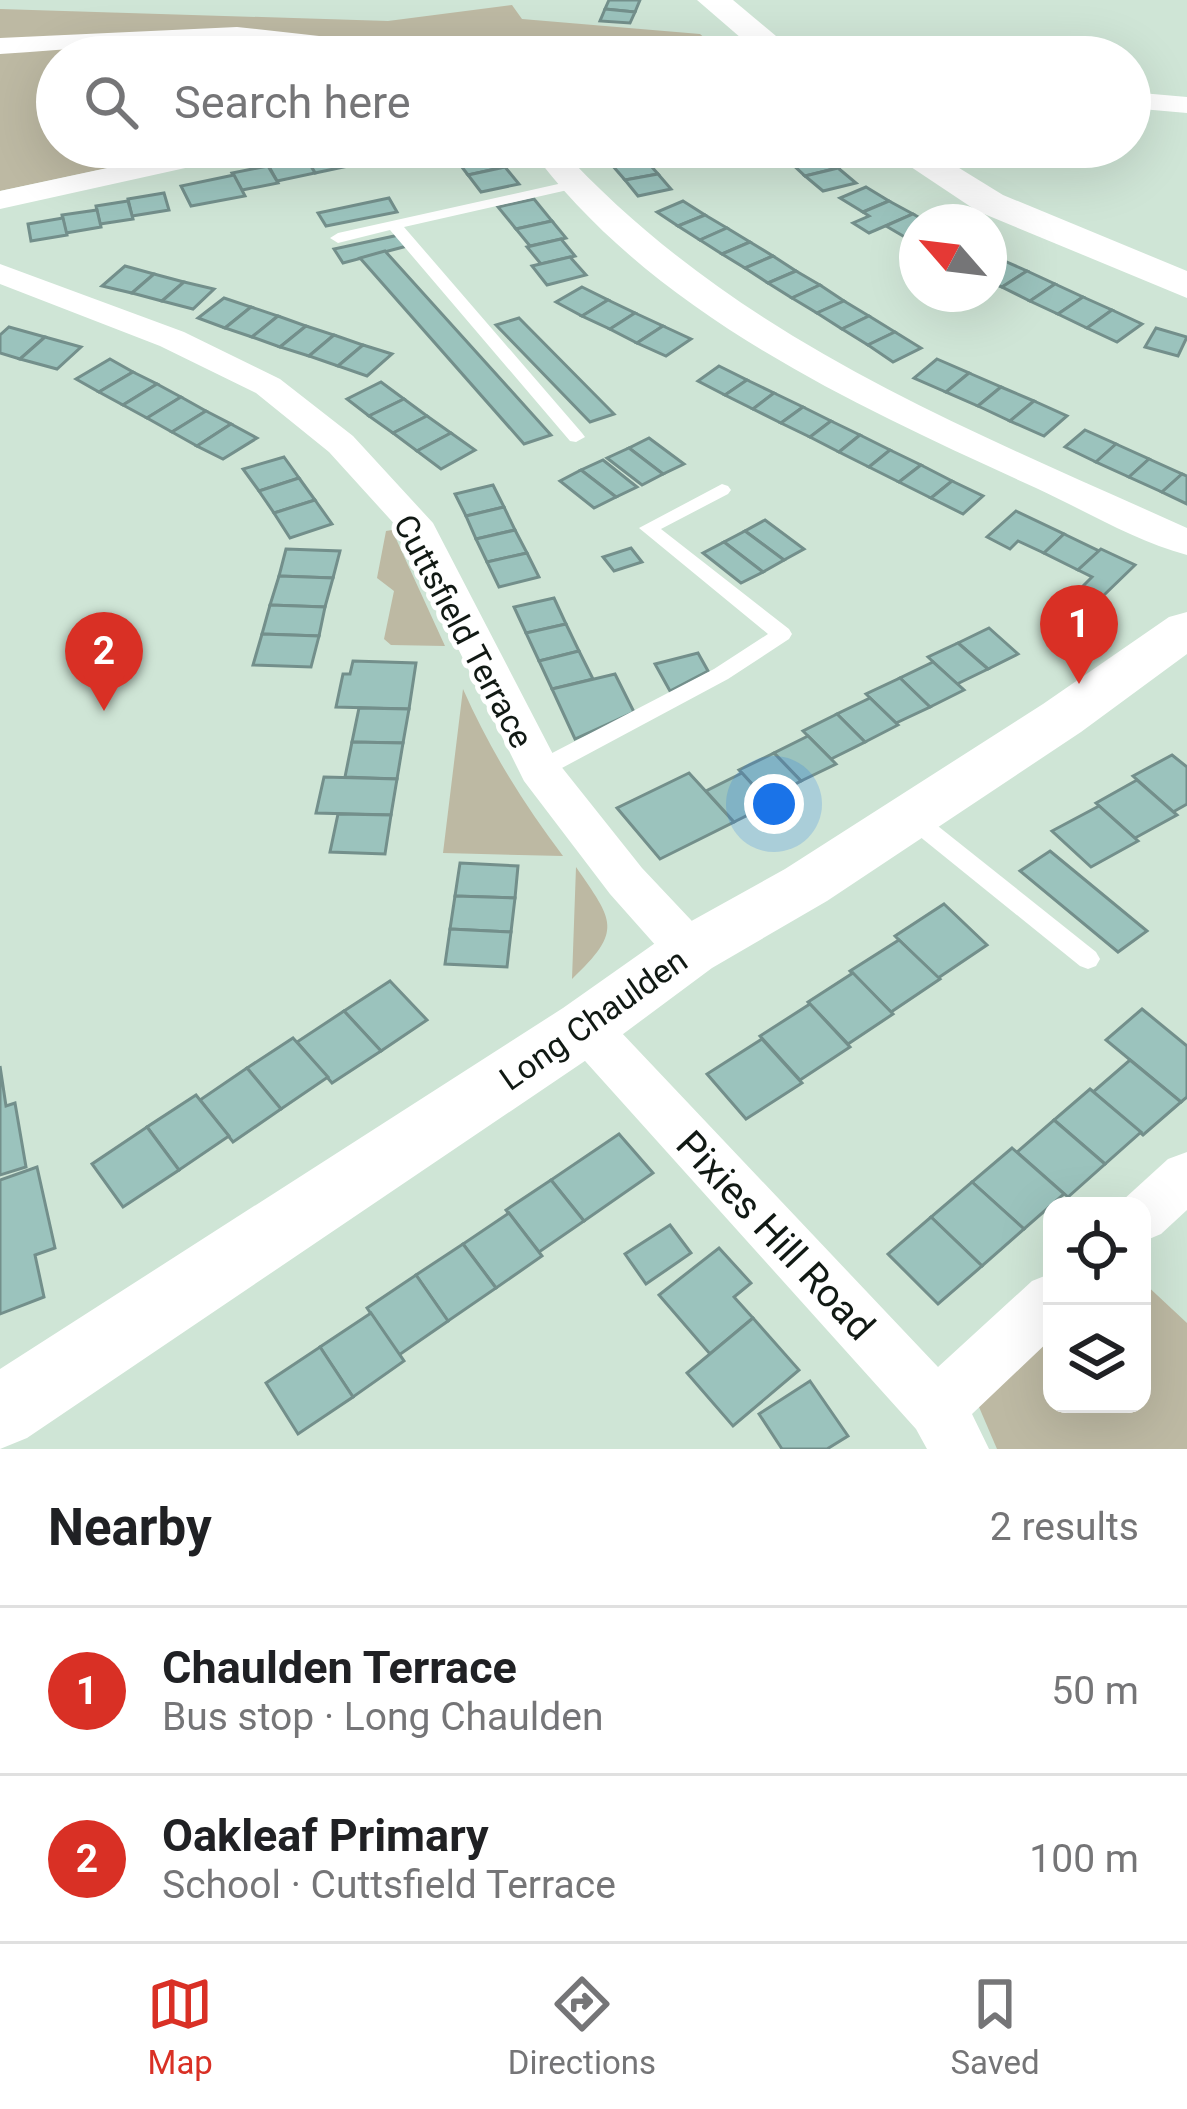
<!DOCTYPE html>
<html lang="en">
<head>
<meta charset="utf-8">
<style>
  :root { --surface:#fff; --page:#f6f6f6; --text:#202124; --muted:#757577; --line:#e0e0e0; --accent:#d93025 }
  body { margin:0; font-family:Roboto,sans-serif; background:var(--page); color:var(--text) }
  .controls { position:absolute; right:36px; bottom:36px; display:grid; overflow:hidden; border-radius:24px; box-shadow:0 12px 48px #0002 }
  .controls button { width:108px; height:108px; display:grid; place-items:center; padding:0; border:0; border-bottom:3px solid var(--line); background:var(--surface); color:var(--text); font:60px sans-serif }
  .compass { position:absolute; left:899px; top:204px; width:108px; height:108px; border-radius:50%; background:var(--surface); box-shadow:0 12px 48px #0002; rotate:298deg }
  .you { position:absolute; left:774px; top:804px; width:42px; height:42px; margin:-30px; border:9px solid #fff; border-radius:50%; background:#1a73e8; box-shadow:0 0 0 18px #1a73e833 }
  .badge { display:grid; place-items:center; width:78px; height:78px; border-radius:50%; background:var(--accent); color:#fff; font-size:39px; font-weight:700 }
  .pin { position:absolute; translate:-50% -99px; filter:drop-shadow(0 3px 6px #0008) }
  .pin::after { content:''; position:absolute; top:63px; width:42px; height:36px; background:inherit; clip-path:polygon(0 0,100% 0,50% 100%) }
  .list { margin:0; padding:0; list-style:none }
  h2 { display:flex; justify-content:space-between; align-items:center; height:156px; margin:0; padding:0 48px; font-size:51px }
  h2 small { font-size:39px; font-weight:400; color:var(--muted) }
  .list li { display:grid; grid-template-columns:78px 1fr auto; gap:36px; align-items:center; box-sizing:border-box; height:168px; padding:0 48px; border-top:3px solid var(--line) }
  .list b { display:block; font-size:45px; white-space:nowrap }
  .list p { margin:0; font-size:39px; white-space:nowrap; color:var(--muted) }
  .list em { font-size:39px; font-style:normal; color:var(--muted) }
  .icon { flex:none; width:66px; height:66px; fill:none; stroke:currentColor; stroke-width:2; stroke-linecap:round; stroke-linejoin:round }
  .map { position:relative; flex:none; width:1187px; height:1449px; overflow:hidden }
  .search { position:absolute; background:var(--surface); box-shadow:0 12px 48px #0002; left:36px; right:36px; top:36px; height:132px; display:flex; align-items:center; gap:30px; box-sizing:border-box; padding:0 42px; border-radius:66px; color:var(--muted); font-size:45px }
  .sheet { height:492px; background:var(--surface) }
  nav { display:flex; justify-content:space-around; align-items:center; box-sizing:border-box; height:168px; border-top:3px solid var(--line); background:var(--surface); font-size:33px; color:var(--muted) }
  nav a { display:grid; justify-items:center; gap:6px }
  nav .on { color:var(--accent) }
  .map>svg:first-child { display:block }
  .green { fill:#bdb9a3 }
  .building { fill:#9bc3bd; stroke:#738f8b; stroke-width:3 }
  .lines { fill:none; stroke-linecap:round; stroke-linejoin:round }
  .service { fill:#fff; fill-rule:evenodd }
  .minor { fill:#fff; fill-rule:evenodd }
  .tertiary { fill:#fff; fill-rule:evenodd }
  .labels { text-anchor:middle; stroke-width:10; stroke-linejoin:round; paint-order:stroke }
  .street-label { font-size:33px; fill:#111914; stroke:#fff }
  .near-street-label { font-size:39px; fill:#111914; stroke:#fff }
</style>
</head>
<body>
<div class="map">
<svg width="1187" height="1449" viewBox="0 0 1187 1449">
  <rect width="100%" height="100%" fill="#cfe5d6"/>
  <g class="green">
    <path d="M512,5L522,19L700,34L713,45L654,57H57V147H207L0,191V9L388,21Z"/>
    <path d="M392,530L445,646L391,645L384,639L394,591L377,578L386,531Z"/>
    <path d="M463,689C490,750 523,803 563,856L443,853Z"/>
    <path d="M576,867C613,921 624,930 572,979Z"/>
    <path d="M1142,1281L1187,1323V1449H997L976,1400L1052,1331V1404H1142Z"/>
  </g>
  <g class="building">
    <path d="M609,0H640L635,12L605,9Z"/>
    <path d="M605,9L635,12L630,23L600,21Z"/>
    <path d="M634,147L645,159L612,165L600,151Z"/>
    <path d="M774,147H810L818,153L788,160Z"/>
    <path d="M342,149L353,165L315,173L305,156Z"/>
    <path d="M492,150L505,167L468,175L455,158Z"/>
    <path d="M821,153L838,168L805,176L788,160Z"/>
    <path d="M305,156L315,173L277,181L267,163Z"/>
    <path d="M645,159L658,174L625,180L612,165Z"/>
    <path d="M268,166L278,183L242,190L232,173Z"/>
    <path d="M505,167L519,184L481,192L468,175Z"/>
    <path d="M838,168L856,183L823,191L805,176Z"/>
    <path d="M658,174L671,189L638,196L625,180Z"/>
    <path d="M234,175L245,196L191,206L181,186Z"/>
    <path d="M866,187L889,201L863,212L840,198Z"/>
    <path d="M164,193L169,210L132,216L128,199Z"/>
    <path d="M389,198L397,212L326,226L318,213Z"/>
    <path d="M534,199L552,221L516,229L498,207Z"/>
    <path d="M128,201L133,219L100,224L96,206Z"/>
    <path d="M683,201L705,215L678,226L657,212Z"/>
    <path d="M889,201L913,214L869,233L853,223L869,216L863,212Z"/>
    <path d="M97,210L101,227L66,233L62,215Z"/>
    <path d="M913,214L927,222H917V236L910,240L886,226Z"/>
    <path d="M705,215L727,228L700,240L678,226Z"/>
    <path d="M63,218L67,235L31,241L28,224Z"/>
    <path d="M552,221L566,238L530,246L516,229Z"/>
    <path d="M727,228L750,242L722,254L700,240Z"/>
    <path d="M399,235L407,246L343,263L334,249Z"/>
    <path d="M561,239L575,256L541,264L527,247Z"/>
    <path d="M750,242L773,256L745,268L722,254Z"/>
    <path d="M385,251L551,435L524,444L360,258Z"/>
    <path d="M773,256L796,271L768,283L745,268Z"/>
    <path d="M570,257L586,275L547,285L532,266Z"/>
    <path d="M1000,259L1027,271L1002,287L989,282V265Z"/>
    <path d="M125,266L154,274L132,293L102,286Z"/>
    <path d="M796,271L820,285L792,298L768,283Z"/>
    <path d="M1027,271L1055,284L1030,301L1002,287Z"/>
    <path d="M154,274L184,282L162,301L132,293Z"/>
    <path d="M184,282L214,289L193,309L162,301Z"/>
    <path d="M1055,284L1083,297L1058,314L1030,301Z"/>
    <path d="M820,285L844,301L817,313L792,298Z"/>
    <path d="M582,287L608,300L582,316L556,302Z"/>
    <path d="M1083,297L1112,310L1087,328L1058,314Z"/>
    <path d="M224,298L251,307L225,328L198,318Z"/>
    <path d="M608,300L635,313L610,329L582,316Z"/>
    <path d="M844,301L869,316L842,329L817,313Z"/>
    <path d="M251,307L278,316L252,337L225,328Z"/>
    <path d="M1112,310L1142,324L1117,342L1087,328Z"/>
    <path d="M635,313L663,326L637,343L610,329Z"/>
    <path d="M278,316L306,326L280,347L252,337Z"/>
    <path d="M869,316L895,332L868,345L842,329Z"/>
    <path d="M519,318L614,414L590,422L496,325Z"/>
    <path d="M306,326L334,335L309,356L280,347Z"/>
    <path d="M663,326L691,339L666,356L637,343Z"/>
    <path d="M9,327L45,337L20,359L0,353V335Z"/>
    <path d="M1156,328L1187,337L1178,356L1145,347Z"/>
    <path d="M895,332L921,348L893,362L868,345Z"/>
    <path d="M334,335L363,345L338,366L309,356Z"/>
    <path d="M45,337L81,347L57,369L20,359Z"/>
    <path d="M363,345L392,354L367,376L338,366Z"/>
    <path d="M110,359L133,372L99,392L76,379Z"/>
    <path d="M937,359L969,373L946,392L914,378Z"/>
    <path d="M719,366L747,380L725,395L698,381Z"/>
    <path d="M133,372L157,384L123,405L99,392Z"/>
    <path d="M969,373L1001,387L978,406L946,392Z"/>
    <path d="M747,380L774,393L753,409L725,395Z"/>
    <path d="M381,382L404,399L369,416L347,399Z"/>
    <path d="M157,384L181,397L147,418L123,405Z"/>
    <path d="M1001,387L1034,401L1010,421L978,406Z"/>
    <path d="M774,393L803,407L781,423L753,409Z"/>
    <path d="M181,397L206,411L172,432L147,418Z"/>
    <path d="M404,399L427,416L393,433L369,416Z"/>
    <path d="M1034,401L1067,416L1044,436L1010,421Z"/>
    <path d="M803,407L831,421L810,437L781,423Z"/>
    <path d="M206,411L231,424L197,446L172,432Z"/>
    <path d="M427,416L451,433L417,451L393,433Z"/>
    <path d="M831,421L860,435L839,452L810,437Z"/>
    <path d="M231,424L257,438L223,459L197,446Z"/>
    <path d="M1085,430L1116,444L1096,462L1065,447Z"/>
    <path d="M451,433L475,450L441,469L417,451Z"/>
    <path d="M860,435L890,450L869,467L839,452Z"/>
    <path d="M649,438L684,464L663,474L629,448Z"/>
    <path d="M1116,444L1149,459L1129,477L1096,462Z"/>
    <path d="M629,448L663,474L642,485L607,458Z"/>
    <path d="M890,450L921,465L899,482L869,467Z"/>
    <path d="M284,457L299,478L259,491L243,469Z"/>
    <path d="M1149,459L1182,474L1162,492L1129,477Z"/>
    <path d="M603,460L637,487L616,497L581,470Z"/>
    <path d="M921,465L952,481L931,498L899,482Z"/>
    <path d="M581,470L616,497L594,508L560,481Z"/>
    <path d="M1182,474L1187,476V504L1162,492Z"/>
    <path d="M299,478L315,500L274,513L259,491Z"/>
    <path d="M952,481L983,496L963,514L931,498Z"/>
    <path d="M493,485L504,507L466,516L455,494Z"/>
    <path d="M315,500L332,524L290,538L274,513Z"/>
    <path d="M504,507L515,530L476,539L466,516Z"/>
    <path d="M1016,511L1064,534L1044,553L1018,541L1010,549L987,537Z"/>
    <path d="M765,520L804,549L784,560L745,531Z"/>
    <path d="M515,530L527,553L487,562L476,539Z"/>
    <path d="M745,531L784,560L763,572L724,542Z"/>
    <path d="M1064,534L1099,551L1078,570L1044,553Z"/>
    <path d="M724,542L763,572L741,583L703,553Z"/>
    <path d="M631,548L642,562L614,571L603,557Z"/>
    <path d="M286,549L340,551L333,578L279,576Z"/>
    <path d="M1101,549L1135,565L1103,596L1083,586L1092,577L1078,570Z"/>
    <path d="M527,553L539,577L499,587L487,562Z"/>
    <path d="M279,576L333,578L325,607L270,605Z"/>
    <path d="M554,598L566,624L526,633L514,607Z"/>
    <path d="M270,605L325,607L319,636L262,634Z"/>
    <path d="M566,624L579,651L539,661L526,633Z"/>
    <path d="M989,628L1018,654L988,669L958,643Z"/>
    <path d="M262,634L319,636L311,667L253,665Z"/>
    <path d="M958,643L988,669L957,684L928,657Z"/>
    <path d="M579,651L593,679L552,689L539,661Z"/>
    <path d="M698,653L708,671L670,691L655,664Z"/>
    <path d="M353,661L416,663L409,709L336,707L343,674H350Z"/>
    <path d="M933,662L964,690L930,707L900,678Z"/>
    <path d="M615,674L634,712L575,739L552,689Z"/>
    <path d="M900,678L930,707L896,723L866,694Z"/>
    <path d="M870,698L898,725L865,742L837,714Z"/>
    <path d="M359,708L409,709L403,743L352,742Z"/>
    <path d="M837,714L865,742L831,759L803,731Z"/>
    <path d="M808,736L836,764L801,781L774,753Z"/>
    <path d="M352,742L403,743L397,779L345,777Z"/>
    <path d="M774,753L801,781L766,799L739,770Z"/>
    <path d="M1172,755L1187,767V804L1173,812L1133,776Z"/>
    <path d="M689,773L734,822L660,859L617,808Z"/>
    <path d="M742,773L770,804L734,822L706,791Z"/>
    <path d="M324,777L397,779L391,815L316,813Z"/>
    <path d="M1137,780L1177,815L1135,838L1096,803Z"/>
    <path d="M1099,806L1138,841L1091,867L1052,831Z"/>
    <path d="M338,814L391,815L385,854L330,852Z"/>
    <path d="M1050,851L1147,931L1118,952L1020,871Z"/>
    <path d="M460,863L518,866L515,898L455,896Z"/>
    <path d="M455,896L515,898L511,932L450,929Z"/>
    <path d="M944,904L987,945L938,978L895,936Z"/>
    <path d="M450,929L511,932L507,967L445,964Z"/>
    <path d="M899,940L940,979L891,1012L850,971Z"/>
    <path d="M853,973L893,1014L848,1044L808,1002Z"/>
    <path d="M390,981L427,1020L381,1051L344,1011Z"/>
    <path d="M810,1004L850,1047L800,1080L760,1036Z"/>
    <path d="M1142,1009L1187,1046V1097L1181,1102L1106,1040Z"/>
    <path d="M344,1011L381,1051L332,1083L297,1042Z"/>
    <path d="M293,1038L328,1077L281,1109L247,1068Z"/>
    <path d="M762,1039L802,1083L746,1119L707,1074Z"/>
    <path d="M1130,1060L1181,1102L1143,1135L1093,1092Z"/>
    <path d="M0,1066L6,1106L15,1103L26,1167L0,1175Z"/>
    <path d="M247,1068L281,1109L233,1142L200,1100Z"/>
    <path d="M1090,1089L1141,1132L1105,1164L1054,1120Z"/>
    <path d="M196,1095L229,1136L179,1170L147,1127Z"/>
    <path d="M1054,1120L1105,1164L1068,1197L1017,1152Z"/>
    <path d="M147,1127L179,1170L123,1207L92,1164Z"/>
    <path d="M619,1134L653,1173L584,1221L551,1180Z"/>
    <path d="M1012,1148L1064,1194L1024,1229L972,1182Z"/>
    <path d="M37,1167L55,1248L35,1255L44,1297L0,1314V1180Z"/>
    <path d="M551,1180L584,1221L539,1252L506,1210Z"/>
    <path d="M972,1182L1024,1229L982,1266L931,1217Z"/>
    <path d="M509,1213L542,1256L496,1288L463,1244Z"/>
    <path d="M931,1217L982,1266L938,1304L888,1254Z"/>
    <path d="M670,1225L691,1253L646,1284L625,1254Z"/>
    <path d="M463,1244L496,1288L448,1321L416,1275Z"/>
    <path d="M719,1248L751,1283L734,1297L753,1318L710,1354L659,1295Z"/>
    <path d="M416,1275L448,1321L399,1355L367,1308Z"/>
    <path d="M371,1313L404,1361L353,1397L320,1347Z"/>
    <path d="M753,1318L799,1370L733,1426L687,1373Z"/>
    <path d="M320,1347L353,1397L298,1434L266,1383Z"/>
    <path d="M810,1381L848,1436L827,1449H782L759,1414Z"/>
  </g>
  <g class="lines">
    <g class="service">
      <path d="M576,180L583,184L581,187L404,227L582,433L585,437L576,442L570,441L390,230L338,243L330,238L338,233Z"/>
      <path d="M722,484L728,486L731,490L728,494L661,529L789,629L792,634L789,639L728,679L547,776H531L528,770L531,764L714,669L768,634L639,528Z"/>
      <path d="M911,809L919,811L1096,952L1100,959L1096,966L1088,969L1080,966L903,823L900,817L903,811Z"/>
    </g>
    <g class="minor">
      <path d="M237,27L328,37L371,51L375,57C328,57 283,43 235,42C157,40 78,49 0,54V38Z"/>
      <path d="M762,32L775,40L771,45L718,57H667L671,51Z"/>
      <path d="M1130,92L1187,97V113L1130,108Z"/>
      <path d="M205,147H258L244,155L0,209V191Z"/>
      <path d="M529,147H559C734,338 957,424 1187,528V555C1135,541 1084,510 1036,488C854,405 650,313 529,147Z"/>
      <path d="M0,264L184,332L280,379L353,436L433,523L556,760L642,868L707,937L714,951L707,965L690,970L673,965L610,894L524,781L398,528L329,452L256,393L160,346L0,284Z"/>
      <path d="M585,1006L602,1012L938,1367L1032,1281L1052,1273V1338L972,1414L989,1449H927L916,1429L568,1042L560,1027L568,1012Z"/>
      <path d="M1187,1152V1210L1161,1234L1142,1242V1206H1120L1123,1200L1168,1159Z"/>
    </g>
    <g class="tertiary">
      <path d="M697,0H733L801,57H763Z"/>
      <path d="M881,147H925L1003,195L1187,271V298L977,211Z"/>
      <path d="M1187,612V654L1081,732L827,901L712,968L607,1046L27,1438L0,1449V1369L563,1008L668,934L785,869L1043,704L1169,617Z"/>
    </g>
  </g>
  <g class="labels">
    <g class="street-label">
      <text transform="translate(464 631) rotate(62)" y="12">Cuttsfield Terrace</text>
      <text transform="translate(593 1019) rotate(-35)" y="12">Long Chaulden</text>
    </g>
    <g class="near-street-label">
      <text transform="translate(776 1235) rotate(47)" y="14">Pixies Hill Road</text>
    </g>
  </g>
</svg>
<div class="controls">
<button><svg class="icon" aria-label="locate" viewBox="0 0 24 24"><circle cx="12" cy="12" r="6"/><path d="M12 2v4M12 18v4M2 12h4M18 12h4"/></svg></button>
<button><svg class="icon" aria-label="layers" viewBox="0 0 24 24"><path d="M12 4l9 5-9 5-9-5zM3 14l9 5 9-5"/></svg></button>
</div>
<svg class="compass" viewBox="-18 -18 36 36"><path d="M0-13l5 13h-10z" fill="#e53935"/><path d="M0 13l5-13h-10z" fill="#757577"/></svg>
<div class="you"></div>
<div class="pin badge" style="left:1079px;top:684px">1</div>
<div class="pin badge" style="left:104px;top:711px">2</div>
<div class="search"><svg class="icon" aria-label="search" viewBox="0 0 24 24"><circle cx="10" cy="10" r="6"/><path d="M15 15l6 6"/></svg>Search here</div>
</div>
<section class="sheet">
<h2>Nearby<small>2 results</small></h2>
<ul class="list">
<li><span class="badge">1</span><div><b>Chaulden Terrace</b><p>Bus stop · Long Chaulden</p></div><em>50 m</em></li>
<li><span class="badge">2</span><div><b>Oakleaf Primary</b><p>School · Cuttsfield Terrace</p></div><em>100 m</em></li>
</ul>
</section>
<nav>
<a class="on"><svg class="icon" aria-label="map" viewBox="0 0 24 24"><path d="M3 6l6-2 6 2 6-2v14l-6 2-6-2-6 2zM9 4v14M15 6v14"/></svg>Map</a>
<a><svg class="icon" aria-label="directions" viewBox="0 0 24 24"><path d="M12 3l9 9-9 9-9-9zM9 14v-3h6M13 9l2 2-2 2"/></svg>Directions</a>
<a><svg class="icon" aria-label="saved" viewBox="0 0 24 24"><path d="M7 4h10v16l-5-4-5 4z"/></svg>Saved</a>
</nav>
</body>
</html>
